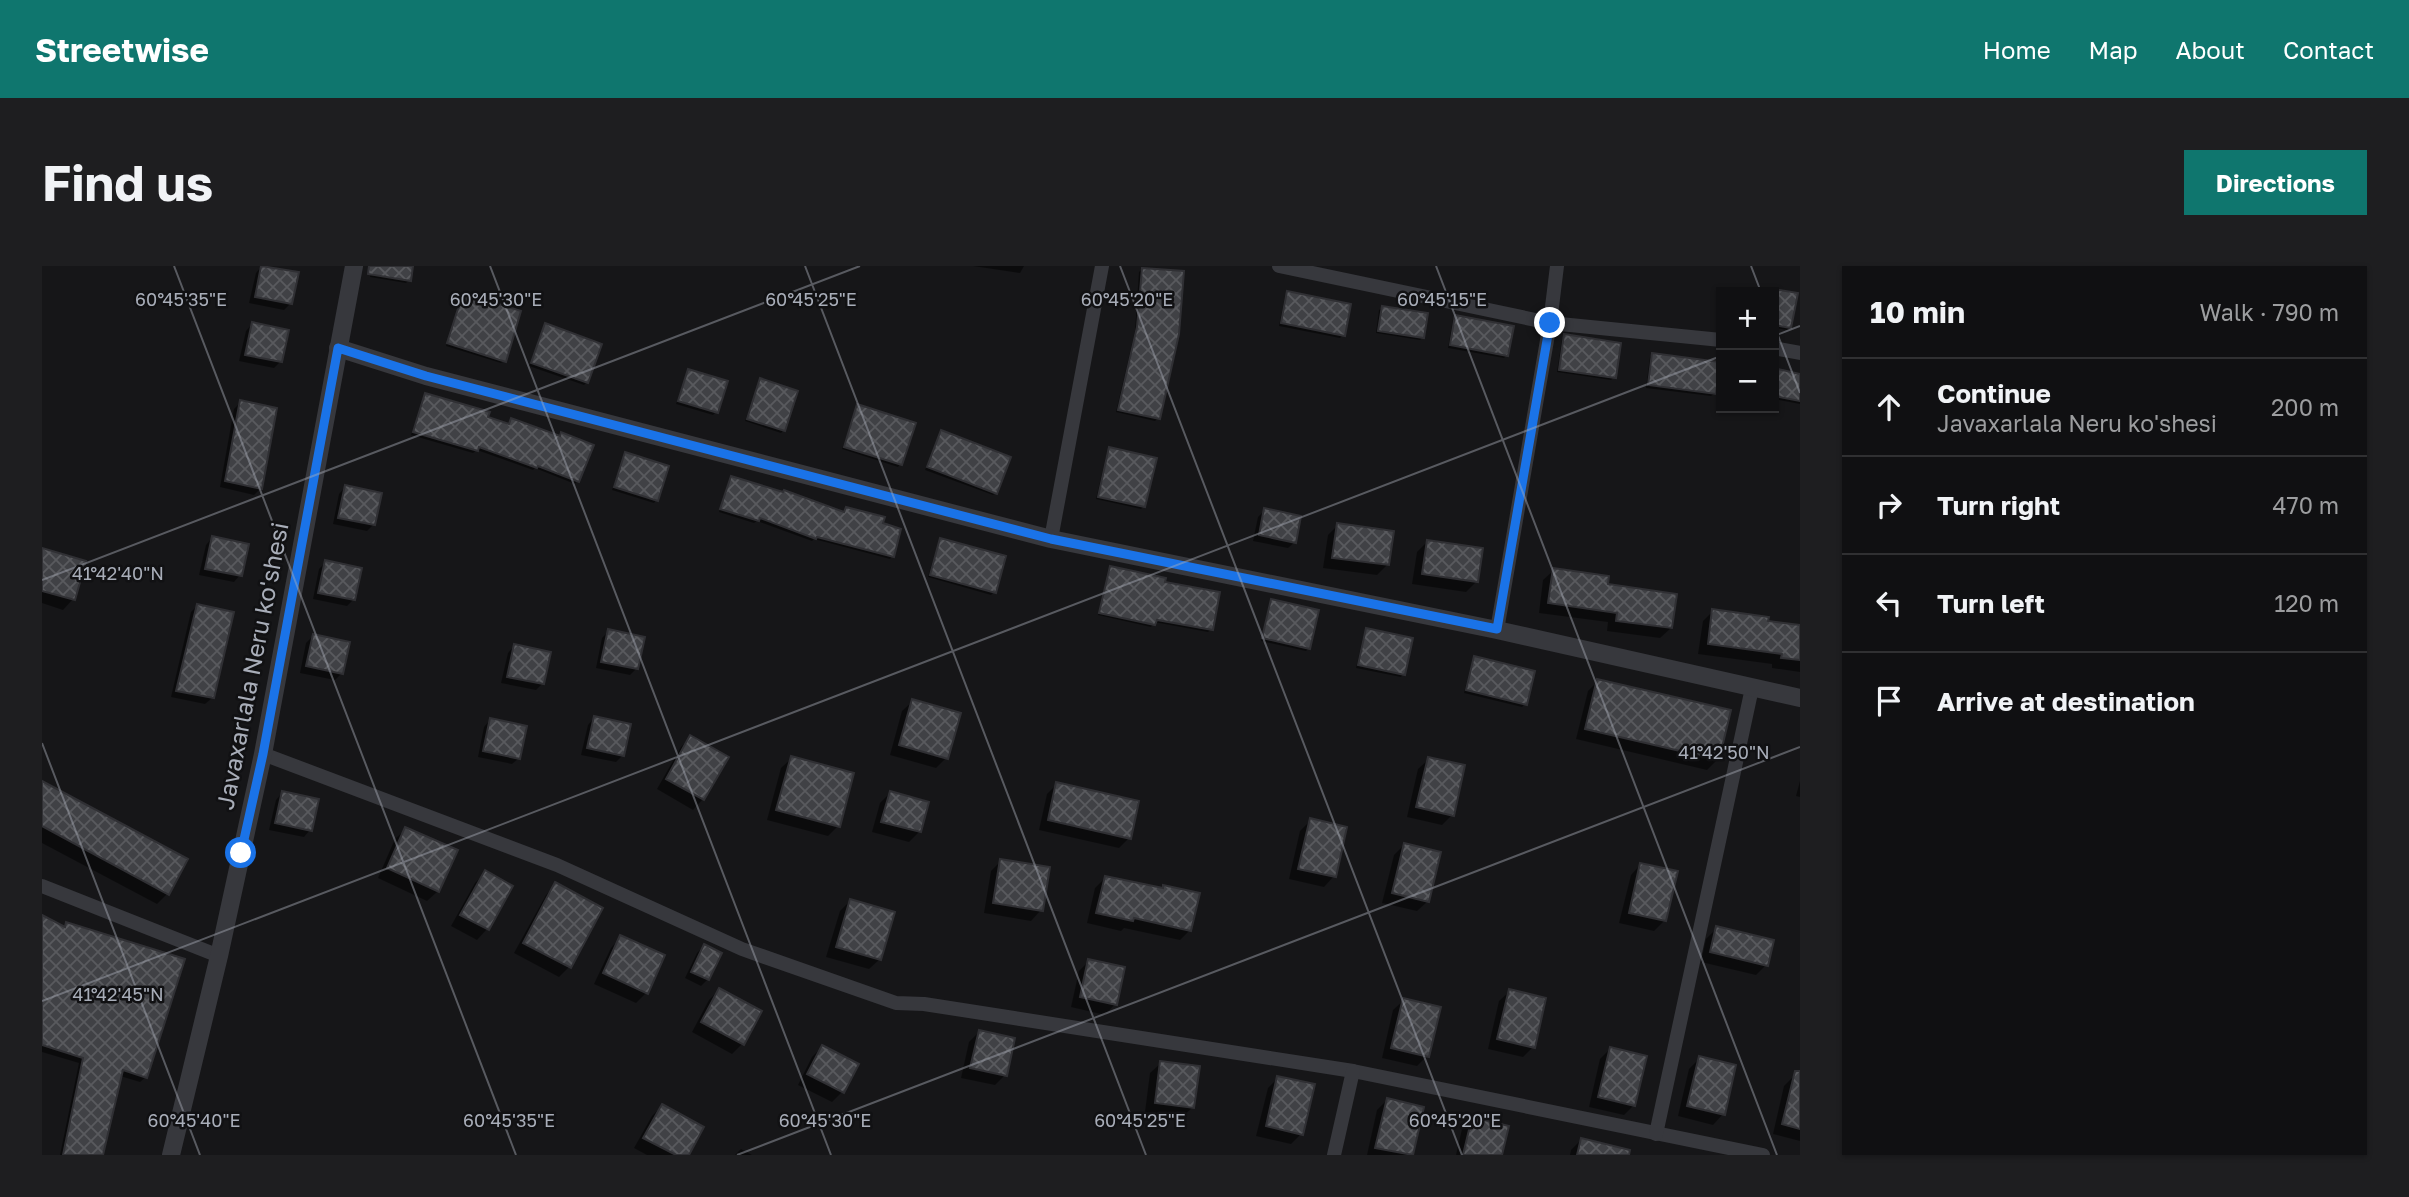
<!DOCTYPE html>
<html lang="en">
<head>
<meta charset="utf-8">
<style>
  :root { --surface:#101012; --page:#1e1e20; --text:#f1f3f6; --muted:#9c9d9f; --line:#303032; --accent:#0f766e }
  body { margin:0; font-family:"Golos Text",sans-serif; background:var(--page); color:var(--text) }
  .controls { position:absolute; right:21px; top:21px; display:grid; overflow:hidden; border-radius:0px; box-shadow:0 2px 5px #0004 }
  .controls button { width:63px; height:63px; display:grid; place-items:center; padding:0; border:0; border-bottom:2px solid var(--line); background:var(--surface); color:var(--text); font:35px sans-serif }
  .stop { position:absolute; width:21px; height:21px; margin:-16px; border:5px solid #1a73e8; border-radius:50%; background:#fff }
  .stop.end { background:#1a73e8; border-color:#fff; box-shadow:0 2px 7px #0008 }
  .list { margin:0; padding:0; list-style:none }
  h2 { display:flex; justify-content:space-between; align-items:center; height:91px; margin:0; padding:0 28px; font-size:30px }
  h2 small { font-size:23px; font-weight:400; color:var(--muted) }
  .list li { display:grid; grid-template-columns:46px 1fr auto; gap:21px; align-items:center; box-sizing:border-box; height:98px; padding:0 28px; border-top:2px solid var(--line) }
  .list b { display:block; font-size:26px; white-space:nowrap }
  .list p { margin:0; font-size:23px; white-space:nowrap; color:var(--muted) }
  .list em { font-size:23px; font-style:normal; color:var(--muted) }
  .icon { flex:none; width:38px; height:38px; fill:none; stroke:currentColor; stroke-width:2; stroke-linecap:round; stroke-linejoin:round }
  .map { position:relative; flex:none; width:1758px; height:889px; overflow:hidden; border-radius:0px }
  header { display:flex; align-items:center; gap:42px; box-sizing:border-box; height:98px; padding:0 35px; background:var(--accent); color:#fff }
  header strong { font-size:33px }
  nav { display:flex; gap:38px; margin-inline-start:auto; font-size:24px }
  .intro { display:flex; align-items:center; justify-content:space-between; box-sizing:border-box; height:168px; padding:0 42px }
  h1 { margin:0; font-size:49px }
  .button { padding:18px 32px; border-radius:0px; background:var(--accent); color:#fff; font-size:24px; font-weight:700 }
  main { display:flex; gap:42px; padding:0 42px }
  aside { flex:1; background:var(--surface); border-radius:0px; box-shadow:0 2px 5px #0004 }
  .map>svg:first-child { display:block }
  .shadow { fill:#0007 }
  .building { fill:url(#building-cross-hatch); stroke:#303034; stroke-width:2 }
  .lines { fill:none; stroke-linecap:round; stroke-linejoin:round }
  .minor { stroke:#37383d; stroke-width:14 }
  .tertiary { stroke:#37383d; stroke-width:18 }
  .route { stroke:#1a73e8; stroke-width:9 }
  .ticks { fill:none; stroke:#a8adb8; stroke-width:2; stroke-opacity:0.45 }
  .labels { text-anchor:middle; stroke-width:5; stroke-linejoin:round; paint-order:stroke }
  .street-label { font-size:24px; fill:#a8adb8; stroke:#111113 }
  .ticks-label { font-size:18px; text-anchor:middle; fill:#a8adb8; stroke:#111113; stroke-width:5; stroke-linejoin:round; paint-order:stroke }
</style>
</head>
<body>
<header>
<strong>Streetwise</strong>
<nav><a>Home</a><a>Map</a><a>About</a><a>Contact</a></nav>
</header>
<div class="intro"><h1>Find us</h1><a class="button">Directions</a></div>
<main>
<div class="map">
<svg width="1758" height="889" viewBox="0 0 1758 889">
  <defs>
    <pattern id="building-cross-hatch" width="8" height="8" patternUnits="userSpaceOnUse" patternTransform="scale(1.75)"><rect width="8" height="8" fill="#404145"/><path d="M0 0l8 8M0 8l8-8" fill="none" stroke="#595a5e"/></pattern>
  </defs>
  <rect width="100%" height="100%" fill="#161618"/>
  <g class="shadow">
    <path d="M220,0L255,7L249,37L242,44L207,37L214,7Z"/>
    <path d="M330,0H370L367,14L364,17L328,11Z"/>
    <path d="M931,0H982L978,7Z"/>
    <path d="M1100,3L1116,152L1113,155L1074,146L1093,65L1097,6Z"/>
    <path d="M1713,21L1754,29L1748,61L1745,64L1732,62V26H1710Z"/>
    <path d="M1246,27L1301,69L1298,72L1237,60L1243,30Z"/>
    <path d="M422,29L462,95L459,97L404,80Z"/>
    <path d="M1340,42L1381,71L1378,74L1334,67L1337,44Z"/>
    <path d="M1414,51L1465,89L1462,92L1406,82L1411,53Z"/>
    <path d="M210,58L239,95L232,102L197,95L204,65Z"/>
    <path d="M503,59L545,116L542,119L487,100Z"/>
    <path d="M1522,70L1572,111L1569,114L1515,106L1520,73Z"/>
    <path d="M1611,88L1672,128L1669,130L1604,122L1608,91Z"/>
    <path d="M1732,104L1758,109V138L1732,133Z"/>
    <path d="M646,105L674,146L671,149L634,138Z"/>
    <path d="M719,114L742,164L739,167L703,155Z"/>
    <path d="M383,129L465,160L469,154L516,171L520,168L535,215L533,218L493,202L491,204L435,184L431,187L369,169Z"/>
    <path d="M199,136L219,222L212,229L178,221L192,143Z"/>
    <path d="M816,140L858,198L856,201L800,183Z"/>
    <path d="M900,166L954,227L951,229L883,204Z"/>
    <path d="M1068,183L1102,240L1099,243L1054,233L1065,186Z"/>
    <path d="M583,188L614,234L612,237L570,224Z"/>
    <path d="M690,212L801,247L804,243L839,258L850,290L848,293L772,273L770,275L715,255L712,257L677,246Z"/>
    <path d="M303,221L332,258L325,265L291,258L297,228Z"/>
    <path d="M1223,244L1253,276L1246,282L1211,275L1216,251Z"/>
    <path d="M1296,259L1345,299L1335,309L1281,302L1286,269Z"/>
    <path d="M170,272L198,309L192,316L157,309L164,279Z"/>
    <path d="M898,274L952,326L949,329L886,311L896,277Z"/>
    <path d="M1385,276L1434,316L1424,326L1370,318L1375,286Z"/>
    <path d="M0,284L31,333L21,344L0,337Z"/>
    <path d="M284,296L312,333L305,340L271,333L277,303Z"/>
    <path d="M1068,301L1121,318L1169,363L1166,366L1112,356L1109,361L1056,349L1066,304Z"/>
    <path d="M1512,304L1564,320L1629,362L1618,372L1565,365L1566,356L1497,347L1501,314Z"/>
    <path d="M1230,335L1267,382L1264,385L1219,375L1227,338Z"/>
    <path d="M155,340L170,432L163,438L129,431L149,346Z"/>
    <path d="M1671,345L1758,361V406L1730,402V398L1656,388L1661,355Z"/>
    <path d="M1325,364L1361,408L1359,411L1314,402L1322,367Z"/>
    <path d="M567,365L595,402L588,409L554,402L560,372Z"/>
    <path d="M271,370L300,407L293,414L258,407L264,377Z"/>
    <path d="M472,380L501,417L494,424L459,417L466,387Z"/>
    <path d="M1433,392L1483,438L1480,441L1422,427L1430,395Z"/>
    <path d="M1556,415L1676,493L1665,504L1534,473L1546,425Z"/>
    <path d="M871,435L904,492L894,502L848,489L860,445Z"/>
    <path d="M552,452L581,489L574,496L539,489L546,459Z"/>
    <path d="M448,454L477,492L470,498L436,491L442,461Z"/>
    <path d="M649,471L661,533L651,544L615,523L639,481Z"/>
    <path d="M750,492L796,560L786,570L725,554L739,502Z"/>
    <path d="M1387,493L1410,549L1400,559L1365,551L1376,503Z"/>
    <path d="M1758,515V531L1754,530Z"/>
    <path d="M0,516L125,628L115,638L0,577Z"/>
    <path d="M1015,518L1087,572L1077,582L997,564L1005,528Z"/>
    <path d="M240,527L268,564L262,571L227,564L234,534Z"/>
    <path d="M848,527L885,537L877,566L867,576L830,566L838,537Z"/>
    <path d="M1269,554L1292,610L1282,621L1247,613L1258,565Z"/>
    <path d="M364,563L396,625L385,635L336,612L353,573Z"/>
    <path d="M1362,579L1386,635L1375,645L1340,637L1352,589Z"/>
    <path d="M959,595L999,644L989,655L942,647L949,605Z"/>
    <path d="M1599,598L1622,655L1612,665L1577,657L1589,609Z"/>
    <path d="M443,607L469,620L445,663L435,674L409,660L433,617Z"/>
    <path d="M1063,612L1119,624L1122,621L1148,664L1138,674L1082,662L1079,665L1045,657L1053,622Z"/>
    <path d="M514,618L527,701L517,711L472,687L504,629Z"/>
    <path d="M808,635L838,693L827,703L784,691L798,645Z"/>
    <path d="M0,651L21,662L25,658L104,811L98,816L78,810L59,889H18L37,797L0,786Z"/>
    <path d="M1675,662L1724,699L1714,709L1659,696L1664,673Z"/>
    <path d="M579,671L604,727L594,737L552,718L569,682Z"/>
    <path d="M662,680L666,713L659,720L643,712L655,687Z"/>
    <path d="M1047,695L1073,738L1063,749L1029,741L1037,705Z"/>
    <path d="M677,724L700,778L690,788L650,766L667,734Z"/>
    <path d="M1468,725L1491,781L1481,791L1446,783L1457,735Z"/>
    <path d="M1362,734L1385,790L1375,800L1340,792L1351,744Z"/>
    <path d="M937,766L963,809L953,819L919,812L927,776Z"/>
    <path d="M780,781L800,826L790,836L756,819L770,791Z"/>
    <path d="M1568,783L1592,839L1582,849L1547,841L1558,793Z"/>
    <path d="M1658,792L1681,848L1671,859L1636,850L1647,803Z"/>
    <path d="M1119,797L1151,841L1140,851L1103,846L1108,807Z"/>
    <path d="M1752,810L1758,811V875L1731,868L1742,820Z"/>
    <path d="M1236,812L1259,868L1249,878L1214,870L1226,822Z"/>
    <path d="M1345,834L1380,842L1369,889H1325L1335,844Z"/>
    <path d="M620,840L645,889H605L592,882L610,850Z"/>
    <path d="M1430,853L1458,889H1414L1420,863Z"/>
    <path d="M1539,874L1572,889H1528L1529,884Z"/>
    <path d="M699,883L710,889H693Z"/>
  </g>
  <g class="building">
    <path d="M219,0L257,6L250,38L213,31Z"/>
    <path d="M327,0H371L369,15L326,8Z"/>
    <path d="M1100,2L1142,5L1137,68L1118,153L1076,144L1095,61Z"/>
    <path d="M1732,23L1756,27L1749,62L1732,59Z"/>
    <path d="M1245,25L1309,38L1303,70L1239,57Z"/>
    <path d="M421,27L479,45L464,96L405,77Z"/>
    <path d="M1340,40L1386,47L1382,72L1336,65Z"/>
    <path d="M1413,49L1472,60L1466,90L1408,79Z"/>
    <path d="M210,56L247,64L240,96L203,89Z"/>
    <path d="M503,57L560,78L546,117L489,97Z"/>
    <path d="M1522,68L1579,77L1574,112L1517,104Z"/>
    <path d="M1610,87L1678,96L1674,128L1606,119Z"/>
    <path d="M1732,102L1758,108V135L1732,130Z"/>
    <path d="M646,103L686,115L676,147L636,135Z"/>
    <path d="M718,112L756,125L743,165L705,153Z"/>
    <path d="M383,127L448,146L446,151L467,158L469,152L518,170L519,166L552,179L537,216L496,200L495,202L437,181L436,185L371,166Z"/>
    <path d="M198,134L235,142L220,223L183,215Z"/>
    <path d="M815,138L874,157L860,199L802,181Z"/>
    <path d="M899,164L969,191L955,228L885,201Z"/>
    <path d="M1067,181L1115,192L1103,241L1056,231Z"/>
    <path d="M583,186L627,200L616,235L572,221Z"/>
    <path d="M689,210L741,226L742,224L802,246L804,241L843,251L841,257L859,263L852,291L775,271L774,273L718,252L717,255L678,243Z"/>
    <path d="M303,219L340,227L333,259L296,252Z"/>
    <path d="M1222,242L1259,250L1254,277L1217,269Z"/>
    <path d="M1295,257L1352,265L1347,299L1290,292Z"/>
    <path d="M170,270L207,278L200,310L163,303Z"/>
    <path d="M898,272L964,290L954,327L888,309Z"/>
    <path d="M1385,274L1441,282L1436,316L1380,308Z"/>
    <path d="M0,282L44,295L33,334L0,325Z"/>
    <path d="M283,294L320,302L313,334L276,327Z"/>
    <path d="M1068,300L1124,312L1123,316L1178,326L1171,364L1115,354L1113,359L1057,347Z"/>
    <path d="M1511,302L1567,310L1566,318L1635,328L1630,362L1574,355L1575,347L1506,337Z"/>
    <path d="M1229,333L1277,344L1268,383L1220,372Z"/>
    <path d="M155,338L192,346L172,432L134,425Z"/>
    <path d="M1670,343L1727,351L1726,355L1758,359V394L1739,392L1740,388L1666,378Z"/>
    <path d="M1324,362L1371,372L1363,409L1316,399Z"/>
    <path d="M566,363L603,371L596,403L559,396Z"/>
    <path d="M271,368L308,376L301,408L264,400Z"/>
    <path d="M472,378L509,386L502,418L465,411Z"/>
    <path d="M1432,390L1493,405L1485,439L1424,424Z"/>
    <path d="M1555,413L1689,444L1677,494L1543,463Z"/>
    <path d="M870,433L919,447L906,493L857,479Z"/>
    <path d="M552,450L589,458L582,490L545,482Z"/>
    <path d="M448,452L485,460L478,493L441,485Z"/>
    <path d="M648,469L687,491L662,534L624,513Z"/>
    <path d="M749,490L812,507L798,561L734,544Z"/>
    <path d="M1386,491L1423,499L1412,550L1374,541Z"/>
    <path d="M0,515L146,593L127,629L0,560Z"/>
    <path d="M1014,516L1097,535L1089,573L1006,554Z"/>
    <path d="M240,525L277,533L270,565L233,557Z"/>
    <path d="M848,525L887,536L879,566L839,556Z"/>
    <path d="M1268,552L1305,561L1294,611L1256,603Z"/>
    <path d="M363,561L416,584L397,626L345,602Z"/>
    <path d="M1362,577L1399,586L1387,636L1350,627Z"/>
    <path d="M958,593L1008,601L1001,645L951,637Z"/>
    <path d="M1598,597L1636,605L1624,655L1587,647Z"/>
    <path d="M443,604L471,620L447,664L418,649Z"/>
    <path d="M1063,610L1121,622V619L1158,627L1149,665L1092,652L1091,655L1054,647Z"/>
    <path d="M513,616L561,642L529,702L481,677Z"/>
    <path d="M808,633L853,646L839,694L794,681Z"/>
    <path d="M0,649L23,661L24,656L143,693L105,812L81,804L61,889H21L41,792L0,779Z"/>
    <path d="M1674,660L1732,674L1726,700L1668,686Z"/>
    <path d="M578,669L623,689L606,728L561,707Z"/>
    <path d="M662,678L680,687L667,714L649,706Z"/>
    <path d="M1046,693L1083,701L1075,739L1038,731Z"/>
    <path d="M677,722L720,745L702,779L659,756Z"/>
    <path d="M1467,723L1504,732L1493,782L1455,773Z"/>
    <path d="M1361,732L1399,741L1387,791L1349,782Z"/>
    <path d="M937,764L973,772L965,810L928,802Z"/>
    <path d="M780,779L817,798L802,827L765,808Z"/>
    <path d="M1568,781L1605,790L1593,840L1556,831Z"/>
    <path d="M1657,790L1694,799L1683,849L1645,840Z"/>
    <path d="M1118,795L1158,800L1152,842L1113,837Z"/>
    <path d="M1753,805H1758V863L1740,858Z"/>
    <path d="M1235,810L1273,818L1261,869L1224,860Z"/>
    <path d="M1345,832L1382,841L1371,889L1333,882Z"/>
    <path d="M620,838L662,861L647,889H634L601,872Z"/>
    <path d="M1430,851L1467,860L1460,889H1421Z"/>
    <path d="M1539,872L1588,884L1587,889H1535Z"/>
  </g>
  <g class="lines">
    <g class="minor">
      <path d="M1237,0L1508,57L1679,74"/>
      <path d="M1732,82L1758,87"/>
      <path d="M1009,273L1060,0"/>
      <path d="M1455,364L1508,57L1515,0"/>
      <path d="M221,488L515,599L700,683L854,737L882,738L1311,805L1721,889"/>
      <path d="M0,620L177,690"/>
      <path d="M1614,868L1710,422"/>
      <path d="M1292,889L1311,805"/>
    </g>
    <g class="tertiary">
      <path d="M296,82L384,110L1009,273L1455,364L1758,432"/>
      <path d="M129,889L177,690L221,488L312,0"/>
    </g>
  </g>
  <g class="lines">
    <path class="route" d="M199,587L221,488L296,82L384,110L1009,273L1455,363L1508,57"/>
  </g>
  <path class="ticks" d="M132,0L474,889M448,0L789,889M763,0L1104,889M1078,0L1420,889M1394,0L1735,889M1709,0L1719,26M1732,59L1758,127M1732,70L1758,60M0,314L818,0M0,477L158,889M0,735L1679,90M695,889L1758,481"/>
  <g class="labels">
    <g class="street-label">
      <text transform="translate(211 400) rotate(-79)" y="8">Javaxarlala Neru ko'shesi</text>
    </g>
  </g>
  <g class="ticks-label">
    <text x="139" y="40">60°45'35"E</text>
    <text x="454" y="40">60°45'30"E</text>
    <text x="769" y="40">60°45'25"E</text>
    <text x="1085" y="40">60°45'20"E</text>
    <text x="1400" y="40">60°45'15"E</text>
    <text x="76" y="314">41°42'40"N</text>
    <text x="1682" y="493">41°42'50"N</text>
    <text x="76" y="735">41°42'45"N</text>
    <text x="152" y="861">60°45'40"E</text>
    <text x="467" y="861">60°45'35"E</text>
    <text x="783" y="861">60°45'30"E</text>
    <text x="1098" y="861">60°45'25"E</text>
    <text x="1413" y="861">60°45'20"E</text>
  </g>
</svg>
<div class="controls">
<button>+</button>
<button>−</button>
</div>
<div class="stop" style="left:199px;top:587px"></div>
<div class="stop end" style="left:1508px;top:57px"></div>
</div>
<aside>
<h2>10 min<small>Walk · 790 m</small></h2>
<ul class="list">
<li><svg class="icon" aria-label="ahead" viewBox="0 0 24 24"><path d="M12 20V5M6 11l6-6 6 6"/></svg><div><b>Continue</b><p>Javaxarlala Neru ko'shesi</p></div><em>200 m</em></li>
<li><svg class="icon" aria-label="right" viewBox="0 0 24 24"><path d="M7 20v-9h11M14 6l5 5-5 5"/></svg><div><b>Turn right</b></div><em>470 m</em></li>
<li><svg class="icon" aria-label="left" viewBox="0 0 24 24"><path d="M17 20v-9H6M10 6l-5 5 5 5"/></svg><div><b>Turn left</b></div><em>120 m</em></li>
<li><svg class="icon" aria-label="arrive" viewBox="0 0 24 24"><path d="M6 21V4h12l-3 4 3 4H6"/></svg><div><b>Arrive at destination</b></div></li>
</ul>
</aside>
</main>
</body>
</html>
